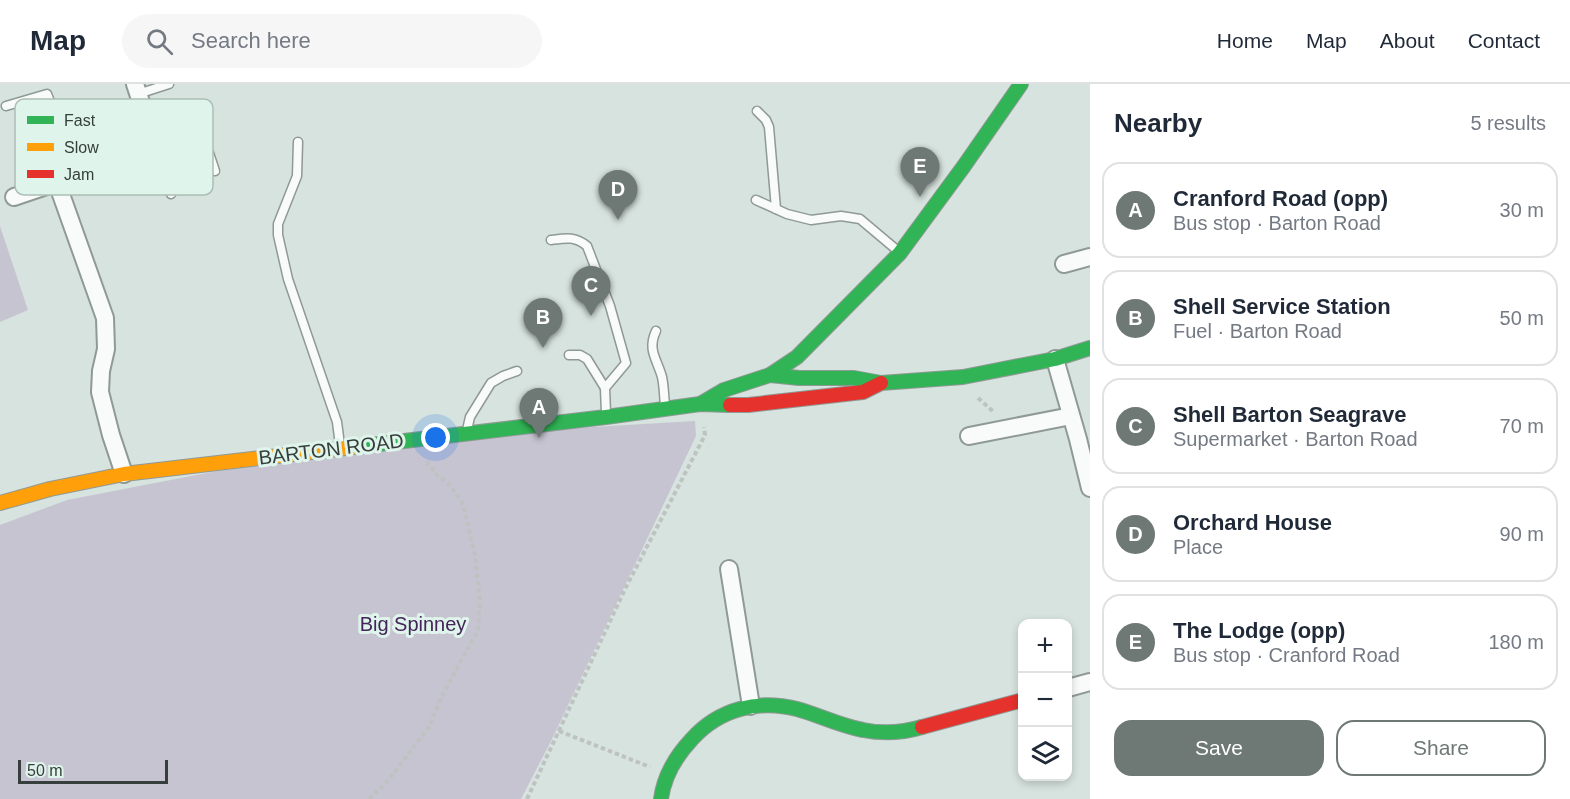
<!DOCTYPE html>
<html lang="en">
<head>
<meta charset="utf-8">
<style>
  :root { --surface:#fff; --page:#f6f6f7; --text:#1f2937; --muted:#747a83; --line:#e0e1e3; --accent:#6e7874 }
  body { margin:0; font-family:Helvetica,sans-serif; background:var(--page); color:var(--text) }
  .controls { position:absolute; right:18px; bottom:18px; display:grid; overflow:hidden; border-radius:12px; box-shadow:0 3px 9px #0003 }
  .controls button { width:54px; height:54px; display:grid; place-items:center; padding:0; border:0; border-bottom:2px solid var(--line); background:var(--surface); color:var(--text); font:30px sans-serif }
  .scale { position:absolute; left:18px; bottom:15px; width:150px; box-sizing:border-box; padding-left:6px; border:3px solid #363f3b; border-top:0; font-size:16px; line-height:21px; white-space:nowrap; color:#363f3b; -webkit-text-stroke:4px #dff5ec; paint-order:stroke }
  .you { position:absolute; left:436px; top:354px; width:21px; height:21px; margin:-15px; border:4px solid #fff; border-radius:50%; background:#1a73e8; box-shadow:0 0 0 9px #1a73e833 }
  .badge { display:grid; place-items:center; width:39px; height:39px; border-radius:50%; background:var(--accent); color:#fff; font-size:20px; font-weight:700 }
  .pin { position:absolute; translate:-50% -50px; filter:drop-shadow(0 2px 3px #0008) }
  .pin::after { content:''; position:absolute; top:32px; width:21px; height:18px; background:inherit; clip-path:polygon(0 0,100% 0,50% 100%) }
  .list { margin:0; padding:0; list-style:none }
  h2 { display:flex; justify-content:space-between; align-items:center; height:78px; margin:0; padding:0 24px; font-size:26px }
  h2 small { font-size:20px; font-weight:400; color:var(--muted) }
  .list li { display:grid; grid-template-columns:39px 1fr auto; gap:18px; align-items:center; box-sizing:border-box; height:96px; margin:0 12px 12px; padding:0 12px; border:2px solid var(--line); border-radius:18px }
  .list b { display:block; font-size:22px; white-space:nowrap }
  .list p { margin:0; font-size:20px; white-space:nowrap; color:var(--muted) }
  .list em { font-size:20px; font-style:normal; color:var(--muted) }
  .actions { display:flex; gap:12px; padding:18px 24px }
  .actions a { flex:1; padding:14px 0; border:2px solid var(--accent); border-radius:18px; text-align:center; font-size:21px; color:var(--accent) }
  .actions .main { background:var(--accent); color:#fff }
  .icon { flex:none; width:33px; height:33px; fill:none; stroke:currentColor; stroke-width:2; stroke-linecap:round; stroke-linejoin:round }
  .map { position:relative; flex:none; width:1090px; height:715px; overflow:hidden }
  header { display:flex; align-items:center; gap:36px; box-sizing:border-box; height:84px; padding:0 30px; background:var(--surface); border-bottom:2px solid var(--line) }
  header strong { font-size:28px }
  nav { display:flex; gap:33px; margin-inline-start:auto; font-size:21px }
  .search { width:420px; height:54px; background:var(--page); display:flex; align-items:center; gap:15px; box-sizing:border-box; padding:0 21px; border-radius:33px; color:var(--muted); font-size:22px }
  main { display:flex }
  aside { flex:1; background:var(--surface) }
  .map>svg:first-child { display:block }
  .green { fill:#c7c4d2 }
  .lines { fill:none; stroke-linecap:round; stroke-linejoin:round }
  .lane-casing { stroke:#8f9995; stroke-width:11 }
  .street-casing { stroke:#8f9995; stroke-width:20 }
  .fast-casing { stroke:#8f9995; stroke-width:16 }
  .slow-casing { stroke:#8f9995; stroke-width:16 }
  .jam-casing { stroke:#8f9995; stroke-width:16 }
  .path { stroke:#bec3c1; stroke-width:4; stroke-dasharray:4.5 3; stroke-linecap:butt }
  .lane { stroke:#f9fbfa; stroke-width:8 }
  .street { stroke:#f9fbfa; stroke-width:16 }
  .fast { stroke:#30b455; stroke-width:14 }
  .slow { stroke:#ff9f0a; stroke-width:14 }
  .jam { stroke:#e5322d; stroke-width:14 }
  .labels { text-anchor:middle; stroke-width:6; stroke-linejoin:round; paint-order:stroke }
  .street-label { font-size:20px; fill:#363f3b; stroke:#dff5ec }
  .park-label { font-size:20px; fill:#44255a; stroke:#dff5ec }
  .key { fill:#dff5ec; stroke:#acbeb7; stroke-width:1.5 }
  .key-label { font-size:16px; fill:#363f3b }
</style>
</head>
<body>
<header>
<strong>Map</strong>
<div class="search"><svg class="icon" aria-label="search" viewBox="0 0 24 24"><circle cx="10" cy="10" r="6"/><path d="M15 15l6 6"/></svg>Search here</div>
<nav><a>Home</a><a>Map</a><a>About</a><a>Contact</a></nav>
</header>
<main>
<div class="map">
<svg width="1090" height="715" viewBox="0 0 1090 715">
  <rect width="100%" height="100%" fill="#d7e3de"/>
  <g class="green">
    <path d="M0,142L28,226L0,238Z"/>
    <path d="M695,337L696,352L551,657L521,715H0V441L67,416L217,387L576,344Z"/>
  </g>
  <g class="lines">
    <defs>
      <g id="lane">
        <path d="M138,10L169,0"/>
        <path d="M6,22L47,10L78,91"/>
        <path d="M757,27L766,36L769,43L776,125"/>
        <path d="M298,58L297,92L278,140V151L288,195L337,338L340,361"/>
        <path d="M171,110L163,85L209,69L215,87"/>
        <path d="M756,116L787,130L811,136L841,132L860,135L898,167"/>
        <path d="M551,156C566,154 575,152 587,162L610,222L626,279L605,304L606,329"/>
        <path d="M656,247C647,266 657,275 662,293C664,302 664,312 665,322"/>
        <path d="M569,271H580L587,275L605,304"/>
        <path d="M467,346L470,333L491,299L503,292L517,287"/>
      </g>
      <g id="street">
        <path d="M135,0L163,85"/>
        <path d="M57,99L105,234L106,265L101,287L100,308L111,351L124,390"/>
        <path d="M14,113L156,65"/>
        <path d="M1064,180L1090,173"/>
        <path d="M1055,275L1078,355L1090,404"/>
        <path d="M969,352L1071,332"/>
        <path d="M729,485L751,622"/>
        <path d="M1068,604L1090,598"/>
      </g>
      <g id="fast">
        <path d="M770,291L797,273L900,169L964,82L1021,0"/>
        <path d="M702,319L724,306L770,291L799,294H854L881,299L963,293L1055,275L1090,264"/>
        <path d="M354,363L606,333L700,320L730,321"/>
        <path d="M661,715C664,692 676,672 692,655C719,625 758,615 797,625C819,631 840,642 863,646C883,650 902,649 922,643"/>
      </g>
      <path id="slow" d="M0,419L50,405L124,390L354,363"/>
      <g id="jam">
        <path d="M730,321H748L863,308L881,299"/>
        <path d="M922,643L1023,616"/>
      </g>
    </defs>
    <use href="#lane" class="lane-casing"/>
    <use href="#street" class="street-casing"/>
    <use href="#fast" class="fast-casing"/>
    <use href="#slow" class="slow-casing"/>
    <use href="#jam" class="jam-casing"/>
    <g class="path">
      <path d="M978,314L995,329"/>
      <path d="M559,647L650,683"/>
      <path d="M369,715L386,699L429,643L442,612L478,546L480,517L475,471L463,420L448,399L438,392L428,380L427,375"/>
      <path d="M527,715L626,503L705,351L704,343"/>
    </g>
    <use href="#lane" class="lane"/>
    <use href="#street" class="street"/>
    <use href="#fast" class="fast"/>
    <use href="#slow" class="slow"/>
    <use href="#jam" class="jam"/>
  </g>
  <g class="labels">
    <g class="street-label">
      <text transform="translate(331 365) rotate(-7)" y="7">BARTON ROAD</text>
    </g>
    <g class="park-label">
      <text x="413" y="547">Big Spinney</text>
    </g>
  </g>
  <rect x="15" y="15" width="198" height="96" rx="9" class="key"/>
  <rect x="27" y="32" width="27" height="8" fill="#30b455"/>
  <rect x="27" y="59" width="27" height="8" fill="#ff9f0a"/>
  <rect x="27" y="86" width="27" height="8" fill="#e5322d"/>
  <g class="key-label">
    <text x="64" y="42">Fast</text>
    <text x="64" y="69">Slow</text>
    <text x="64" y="96">Jam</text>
  </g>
</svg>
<div class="controls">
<button>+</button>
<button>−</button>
<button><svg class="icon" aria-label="layers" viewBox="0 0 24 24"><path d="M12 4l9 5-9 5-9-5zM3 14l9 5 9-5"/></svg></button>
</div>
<div class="scale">50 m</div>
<div class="you"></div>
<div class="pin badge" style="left:539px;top:354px">A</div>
<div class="pin badge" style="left:543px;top:264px">B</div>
<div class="pin badge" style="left:591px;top:232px">C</div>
<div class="pin badge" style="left:618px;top:136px">D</div>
<div class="pin badge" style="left:920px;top:113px">E</div>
</div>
<aside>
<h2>Nearby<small>5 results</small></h2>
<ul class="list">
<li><span class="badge">A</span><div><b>Cranford Road (opp)</b><p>Bus stop · Barton Road</p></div><em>30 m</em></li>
<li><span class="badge">B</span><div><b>Shell Service Station</b><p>Fuel · Barton Road</p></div><em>50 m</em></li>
<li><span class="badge">C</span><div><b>Shell Barton Seagrave</b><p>Supermarket · Barton Road</p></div><em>70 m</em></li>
<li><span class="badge">D</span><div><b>Orchard House</b><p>Place</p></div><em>90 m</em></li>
<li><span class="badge">E</span><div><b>The Lodge (opp)</b><p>Bus stop · Cranford Road</p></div><em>180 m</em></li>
</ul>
<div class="actions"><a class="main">Save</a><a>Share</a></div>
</aside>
</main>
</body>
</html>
